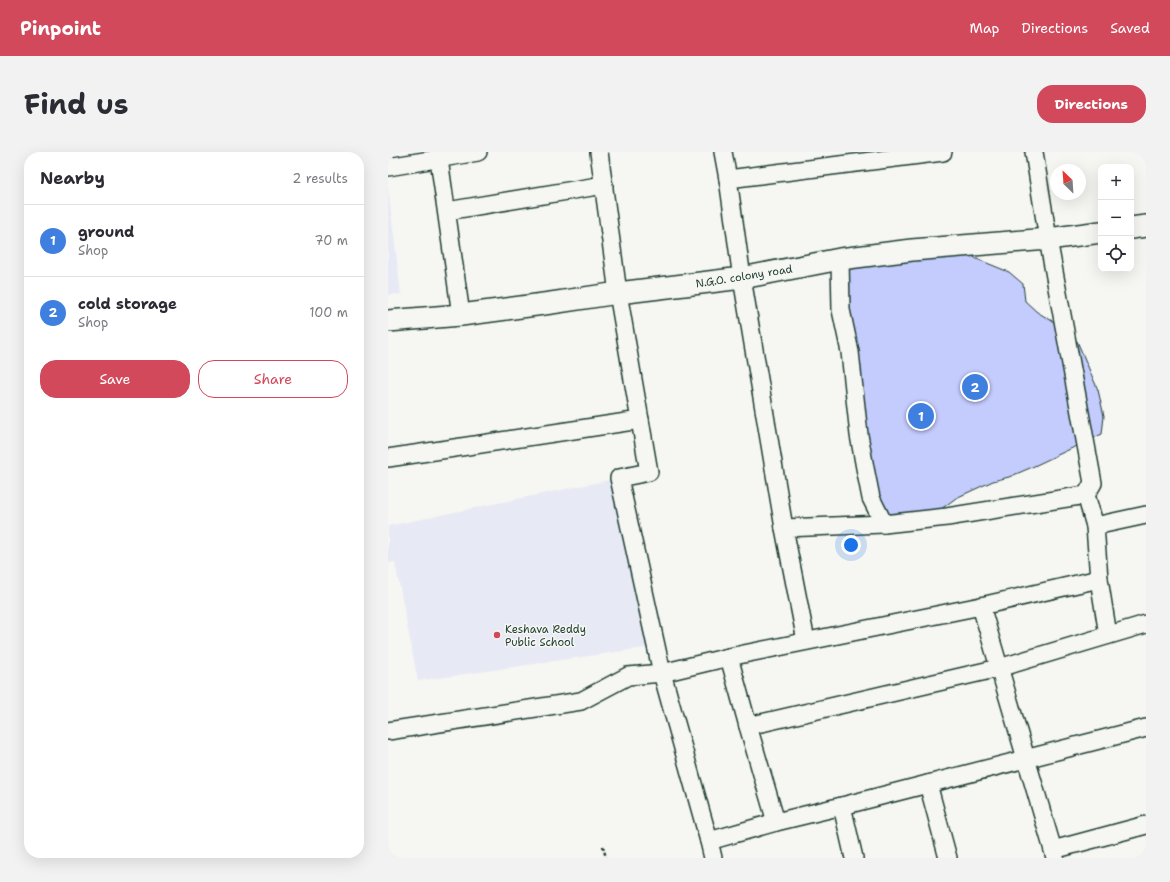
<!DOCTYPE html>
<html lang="en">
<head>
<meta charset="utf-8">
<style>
  :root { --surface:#fff; --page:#f2f2f3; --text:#2b2b33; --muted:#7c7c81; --line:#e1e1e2; --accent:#d1495b }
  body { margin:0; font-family:"Shantell Sans",sans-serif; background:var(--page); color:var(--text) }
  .controls { position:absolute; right:12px; top:12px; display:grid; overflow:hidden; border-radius:8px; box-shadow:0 4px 16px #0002 }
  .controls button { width:36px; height:36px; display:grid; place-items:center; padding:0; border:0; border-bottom:1px solid var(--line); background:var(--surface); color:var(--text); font:20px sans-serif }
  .compass { position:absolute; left:662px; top:12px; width:36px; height:36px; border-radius:50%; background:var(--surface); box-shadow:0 4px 16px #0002; rotate:335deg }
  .you { position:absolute; left:463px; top:393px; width:14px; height:14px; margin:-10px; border:3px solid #fff; border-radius:50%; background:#1a73e8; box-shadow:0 0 0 6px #1a73e833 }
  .badge { display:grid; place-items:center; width:26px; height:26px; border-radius:50%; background:var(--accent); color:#fff; font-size:13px; font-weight:700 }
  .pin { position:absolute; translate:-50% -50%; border:2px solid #fff; box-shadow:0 1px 4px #0006 }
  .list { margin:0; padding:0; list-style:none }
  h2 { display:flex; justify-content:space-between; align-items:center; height:52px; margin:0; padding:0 16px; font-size:17px }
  h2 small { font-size:13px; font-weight:400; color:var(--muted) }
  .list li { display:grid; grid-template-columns:26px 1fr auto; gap:12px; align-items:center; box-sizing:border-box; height:72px; padding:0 16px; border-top:1px solid var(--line) }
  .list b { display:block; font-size:15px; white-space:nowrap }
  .list p { margin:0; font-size:13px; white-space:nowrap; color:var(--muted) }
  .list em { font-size:13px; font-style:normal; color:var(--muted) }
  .actions { display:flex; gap:8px; padding:12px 16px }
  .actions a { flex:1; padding:9px 0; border:1px solid var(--accent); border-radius:16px; text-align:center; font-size:14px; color:var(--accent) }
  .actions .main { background:var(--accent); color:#fff }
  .icon { flex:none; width:22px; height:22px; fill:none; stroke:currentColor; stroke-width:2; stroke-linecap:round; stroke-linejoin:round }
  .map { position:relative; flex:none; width:758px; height:706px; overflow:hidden; border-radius:16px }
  header { display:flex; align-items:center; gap:24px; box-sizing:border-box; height:56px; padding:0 20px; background:var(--accent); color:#fff }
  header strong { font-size:19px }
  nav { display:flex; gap:22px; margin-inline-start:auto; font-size:14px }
  .intro { display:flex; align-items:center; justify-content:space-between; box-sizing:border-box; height:96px; padding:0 24px }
  h1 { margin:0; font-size:28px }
  .button { padding:10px 18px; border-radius:16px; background:var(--accent); color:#fff; font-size:14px; font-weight:700 }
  main { display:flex; gap:24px; padding:0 24px }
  aside { flex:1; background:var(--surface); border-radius:16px; box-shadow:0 4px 16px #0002 }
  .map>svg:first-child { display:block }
  .built { fill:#e7e9f5 }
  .building { fill:#c4cbfd; stroke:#1f3d34 }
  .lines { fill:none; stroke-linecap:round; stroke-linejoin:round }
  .minor-casing { stroke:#1f3d34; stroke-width:20 }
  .major-casing { stroke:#1f3d34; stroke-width:24 }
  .path { stroke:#1f3d34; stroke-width:2.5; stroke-dasharray:3 3; stroke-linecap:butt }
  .minor { stroke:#f6f6f2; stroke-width:17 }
  .major { stroke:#f6f6f2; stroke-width:21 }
  .poi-dot { fill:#d1495b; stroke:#f6f6f2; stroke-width:1.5 }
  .labels { text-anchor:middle; stroke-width:3; stroke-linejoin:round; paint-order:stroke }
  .street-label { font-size:11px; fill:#1f3d34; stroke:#f6f6f2 }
  .poi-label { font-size:11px; fill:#1f3d34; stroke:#f6f6f2; text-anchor:start }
</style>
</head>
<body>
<header>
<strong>Pinpoint</strong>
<nav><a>Map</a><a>Directions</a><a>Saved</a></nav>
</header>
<div class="intro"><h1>Find us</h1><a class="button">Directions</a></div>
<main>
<aside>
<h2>Nearby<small>2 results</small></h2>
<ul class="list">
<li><span class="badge" style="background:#3f7fe0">1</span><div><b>ground</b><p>Shop</p></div><em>70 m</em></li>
<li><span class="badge" style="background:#3f7fe0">2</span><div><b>cold storage</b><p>Shop</p></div><em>100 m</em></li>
</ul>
<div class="actions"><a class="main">Save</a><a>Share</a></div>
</aside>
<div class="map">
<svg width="758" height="706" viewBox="0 0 758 706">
  <rect width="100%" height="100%" fill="#f6f6f2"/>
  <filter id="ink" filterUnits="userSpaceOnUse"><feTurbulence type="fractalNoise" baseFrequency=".025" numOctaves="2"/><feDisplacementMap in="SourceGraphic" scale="8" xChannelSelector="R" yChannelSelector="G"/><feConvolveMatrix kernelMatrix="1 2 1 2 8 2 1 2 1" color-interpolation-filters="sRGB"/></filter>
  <g filter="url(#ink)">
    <g class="built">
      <path d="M0,36L13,142L0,143Z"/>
      <path d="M231,326L262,495L30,529L7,410L0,411V374Z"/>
    </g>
    <path class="building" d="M570,95L589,107L621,120L635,132L637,149L649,160L676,176L689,189L710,238L716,264L714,282L642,316L621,325L605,329L568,346L549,360L503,364L483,346L452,107Z"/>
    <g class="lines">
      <defs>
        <g id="minor">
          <path d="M50,0L73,163"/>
          <path d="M335,0L340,27L354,126L396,376"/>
          <path d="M0,15L90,0"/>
          <path d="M340,27L555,0"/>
          <path d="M59,59L216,33"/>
          <path d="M452,107L453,158L462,200L471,283L477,316L483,346L496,372"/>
          <path d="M252,268L261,320L231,326L274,521L341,505"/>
          <path d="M0,306L252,268L230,141L211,0"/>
          <path d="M698,343L707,374"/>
          <path d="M758,472L611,516L360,574L388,670L454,654L758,576"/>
          <path d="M720,483L711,427L707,374L758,363"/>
          <path d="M418,489L396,376L496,372L559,365L698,343L705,331L660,87L646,0"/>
          <path d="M360,574L341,505L593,454"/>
          <path d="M0,579L193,549L240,524L274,521L321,689"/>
          <path d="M540,632L560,706"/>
          <path d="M454,654L466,706"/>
          <path d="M665,698L593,454L711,427"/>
          <path d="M325,706L321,689L388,670"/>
          <path d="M667,706L665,698L758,673"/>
        </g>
        <g id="major">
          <path d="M743,76L758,74"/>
          <path d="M0,169L73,163L163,151L230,141L354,126L452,107L524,98L660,87L713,80"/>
        </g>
      </defs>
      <use href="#minor" class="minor-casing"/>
      <use href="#major" class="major-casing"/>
      <path class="path" d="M215,694L218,706"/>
      <use href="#minor" class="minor"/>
      <use href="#major" class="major"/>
    </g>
  </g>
  <circle class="poi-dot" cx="109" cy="483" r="4"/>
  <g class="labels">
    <g class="street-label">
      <text transform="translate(356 124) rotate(-9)" y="4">N.G.O. colony road</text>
    </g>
    <g class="poi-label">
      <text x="117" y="481">Keshava Reddy<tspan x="117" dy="13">Public School</tspan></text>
    </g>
  </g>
</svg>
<div class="controls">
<button>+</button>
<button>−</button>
<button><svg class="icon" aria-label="locate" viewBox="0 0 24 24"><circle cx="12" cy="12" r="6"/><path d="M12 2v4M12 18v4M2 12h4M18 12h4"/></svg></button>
</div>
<svg class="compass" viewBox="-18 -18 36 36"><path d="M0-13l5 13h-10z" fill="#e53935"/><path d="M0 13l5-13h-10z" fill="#7c7c81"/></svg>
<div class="you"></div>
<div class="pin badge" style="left:533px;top:264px;background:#3f7fe0">1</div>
<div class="pin badge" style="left:587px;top:235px;background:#3f7fe0">2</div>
</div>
</main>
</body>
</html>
